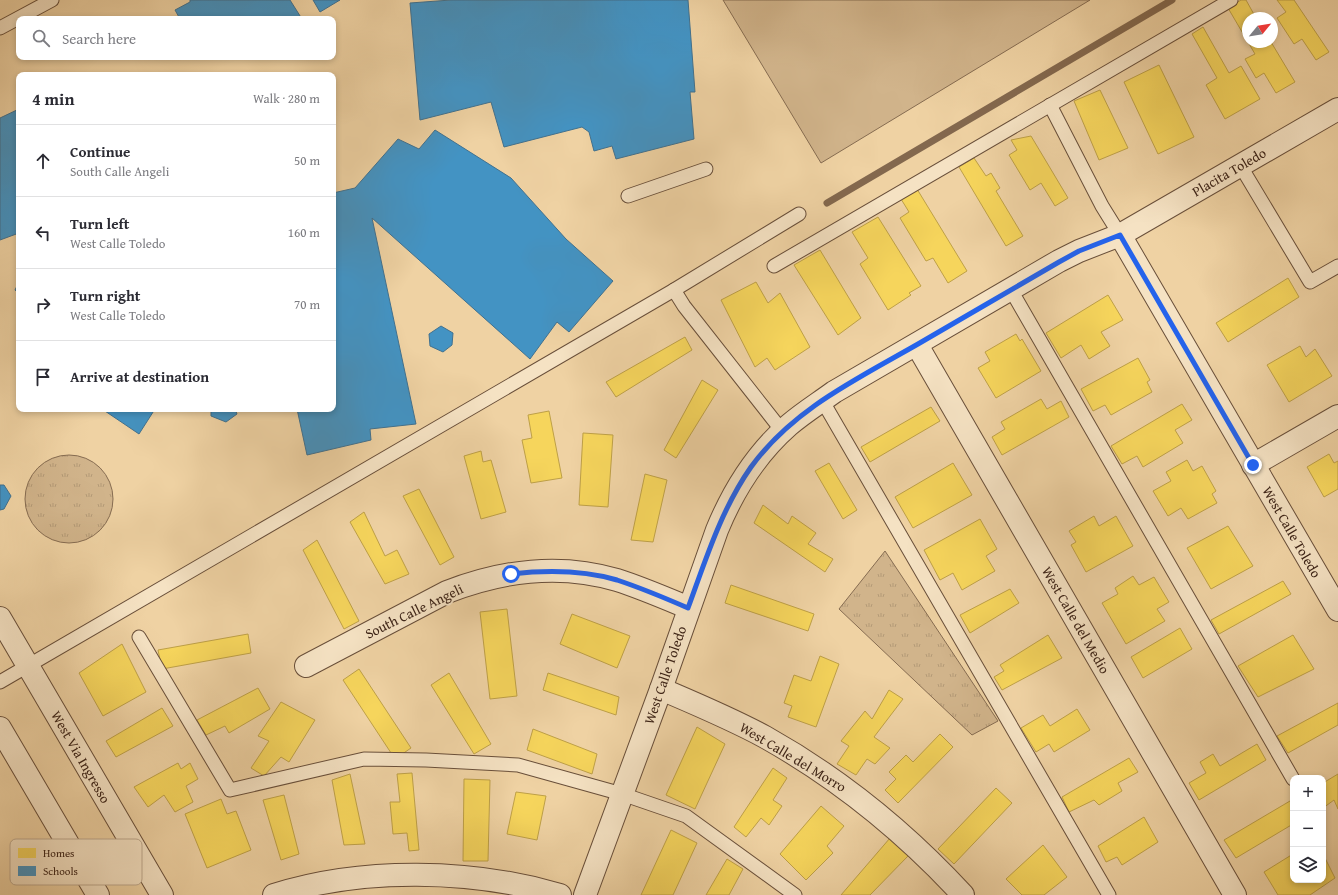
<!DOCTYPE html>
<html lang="en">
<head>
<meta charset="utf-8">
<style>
  :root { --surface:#fff; --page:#f2f2f3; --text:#2b2b33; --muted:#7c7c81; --line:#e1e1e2 }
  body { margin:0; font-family:"Gentium Book Plus",serif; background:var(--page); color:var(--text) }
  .controls { position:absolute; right:12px; bottom:12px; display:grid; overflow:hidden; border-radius:8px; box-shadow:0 2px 6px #0003 }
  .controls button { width:36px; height:36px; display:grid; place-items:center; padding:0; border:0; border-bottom:1px solid var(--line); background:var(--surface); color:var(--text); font:20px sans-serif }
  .compass { position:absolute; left:1242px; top:12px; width:36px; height:36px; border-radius:50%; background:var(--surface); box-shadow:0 2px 6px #0003; rotate:60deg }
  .stop { position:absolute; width:12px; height:12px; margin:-9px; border:3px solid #2563eb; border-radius:50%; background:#fff }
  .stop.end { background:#2563eb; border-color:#fff; box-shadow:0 1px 4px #0008 }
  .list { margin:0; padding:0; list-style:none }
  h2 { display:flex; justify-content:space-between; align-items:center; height:52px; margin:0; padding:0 16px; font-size:17px }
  h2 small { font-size:13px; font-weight:400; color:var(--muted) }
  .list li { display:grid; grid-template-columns:26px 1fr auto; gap:12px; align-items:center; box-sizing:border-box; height:72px; padding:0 16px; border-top:1px solid var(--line) }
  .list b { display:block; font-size:15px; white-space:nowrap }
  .list p { margin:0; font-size:13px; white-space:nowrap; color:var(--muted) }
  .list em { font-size:13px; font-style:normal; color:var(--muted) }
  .icon { flex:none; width:22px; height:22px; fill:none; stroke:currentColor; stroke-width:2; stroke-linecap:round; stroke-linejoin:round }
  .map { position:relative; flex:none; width:1338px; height:895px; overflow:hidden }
  .search { position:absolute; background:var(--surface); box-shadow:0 2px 6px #0003; left:16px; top:16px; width:320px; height:44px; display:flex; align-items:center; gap:10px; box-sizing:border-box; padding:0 14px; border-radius:8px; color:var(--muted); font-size:15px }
  .panel { position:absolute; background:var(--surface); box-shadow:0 2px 6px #0003; left:16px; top:72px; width:320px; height:340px; border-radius:8px }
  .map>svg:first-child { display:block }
  .green { fill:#d1b48b; stroke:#866c51 }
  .park { fill:url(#park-tufts); stroke:#866c51 }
  .homes { fill:#f6d55c; stroke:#bea047 }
  .schools { fill:#4393c3; stroke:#41718f }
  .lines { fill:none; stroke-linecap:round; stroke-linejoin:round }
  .stream { stroke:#83684e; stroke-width:7 }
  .service-casing { stroke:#694f3a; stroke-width:15 }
  .minor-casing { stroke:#694f3a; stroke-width:24 }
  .service { stroke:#f5e2c3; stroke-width:13 }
  .minor { stroke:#f5e2c3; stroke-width:22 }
  .route { stroke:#2563eb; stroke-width:5 }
  .labels { text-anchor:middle; stroke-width:4; stroke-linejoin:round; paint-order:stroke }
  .street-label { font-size:14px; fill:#3c2317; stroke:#f5e2c3 }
  .key { fill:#f5e2c3; stroke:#bea98f; stroke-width:1 }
  .key-label { font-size:11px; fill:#3c2317 }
</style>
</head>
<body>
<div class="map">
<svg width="1338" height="895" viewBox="0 0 1338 895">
  <defs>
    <pattern id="park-tufts" width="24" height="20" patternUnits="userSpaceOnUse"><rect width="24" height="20" fill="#d1b48b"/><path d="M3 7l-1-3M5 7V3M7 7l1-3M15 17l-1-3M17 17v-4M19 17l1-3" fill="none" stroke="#b49a77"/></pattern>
  </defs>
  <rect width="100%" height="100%" fill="#efd2a3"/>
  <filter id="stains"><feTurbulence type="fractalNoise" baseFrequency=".005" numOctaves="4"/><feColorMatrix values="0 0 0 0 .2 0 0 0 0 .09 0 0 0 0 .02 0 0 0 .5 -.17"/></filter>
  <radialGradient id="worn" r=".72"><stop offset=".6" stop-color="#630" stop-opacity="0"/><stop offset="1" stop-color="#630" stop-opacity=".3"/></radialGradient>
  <path class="green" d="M723,0H1090L821,163Z"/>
  <g class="park">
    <circle cx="69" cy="499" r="44"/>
    <path d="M885,551L998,721L972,735L839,609Z"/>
  </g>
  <g class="homes">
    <path d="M1241,0H1246L1256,18H1248V42H1271L1295,82L1276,93L1264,73L1256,78L1245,59L1255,54L1228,8Z"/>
    <path d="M1277,0H1294L1329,52L1316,60L1302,39L1294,44L1277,18L1286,12Z"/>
    <path d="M1203,27L1229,73L1241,66L1260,99L1225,119L1206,85L1217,78L1192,34Z"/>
    <path d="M1159,65L1194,137L1158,154L1124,82Z"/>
    <path d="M1100,90L1128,148L1099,160L1074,101Z"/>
    <path d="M1031,136L1068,198L1055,206L1041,183L1030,190L1009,155L1017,150L1011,140Z"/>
    <path d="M974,158L986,176L991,173L1000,188L996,191L1023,236L1006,246L959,167Z"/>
    <path d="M917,189L967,271L948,283L933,258L926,261L900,218L909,212L901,199Z"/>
    <path d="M878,217L921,286L909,293L911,295L888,310L860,264L868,258L852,232Z"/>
    <path d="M820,250L861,318L838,335L794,265Z"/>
    <path d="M1288,278L1299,297L1228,342L1216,323Z"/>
    <path d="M756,282L768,303L780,293L810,347L775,370L767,358L755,367L721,300Z"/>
    <path d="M1108,295L1123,320L1101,332L1110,346L1089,359L1081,345L1061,358L1046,333Z"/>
    <path d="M1016,334L1020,341L1022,339L1041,371L996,398L978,368L990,361L985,352Z"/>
    <path d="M685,337L692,350L616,397L606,382Z"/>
    <path d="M1300,346L1306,357L1315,349L1332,376L1289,402L1267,365Z"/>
    <path d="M1138,358L1150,380L1147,382L1152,392L1111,415L1105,405L1093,411L1081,389Z"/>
    <path d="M702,380L718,390L676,458L664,450Z"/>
    <path d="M1041,399L1047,409L1061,401L1069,417L1002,455L992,437L1005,429L1001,422Z"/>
    <path d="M1182,404L1192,420L1175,430L1183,443L1143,467L1137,456L1122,464L1111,446Z"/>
    <path d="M931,407L940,421L870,462L861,447Z"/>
    <path d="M549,411L562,478L531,483L522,440L532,438L528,415Z"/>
    <path d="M583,433L613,435L608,507L579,505Z"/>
    <path d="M481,451L483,462L491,460L506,512L481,519L464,456Z"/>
    <path d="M1329,454L1334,463L1338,461V489L1324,497L1307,467Z"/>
    <path d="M1187,460L1193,471L1202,466L1216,491L1212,494L1217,503L1188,519L1181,508L1168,516L1153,491L1171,481L1166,472Z"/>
    <path d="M829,463L857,510L843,519L815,471Z"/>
    <path d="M953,463L972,495L913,528L895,497Z"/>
    <path d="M645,474L667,480L653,542L631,540Z"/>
    <path d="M419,489L454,557L440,565L403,496Z"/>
    <path d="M763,505L788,524L792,516L816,533L808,544L833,559L825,572L754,523Z"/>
    <path d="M364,512L385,556L397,550L409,574L385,584L350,522Z"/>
    <path d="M1094,516L1099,526L1116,516L1133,546L1086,572L1071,545L1076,542L1069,531Z"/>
    <path d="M980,519L997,549L986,556L995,571L962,590L953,573L940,580L924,550Z"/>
    <path d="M1228,526L1253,566L1211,589L1187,548Z"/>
    <path d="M317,540L359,621L344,629L303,550Z"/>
    <path d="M1133,576L1139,585L1154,577L1169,602L1157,609L1165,621L1126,644L1102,603L1118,594L1115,588Z"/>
    <path d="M1283,581L1291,594L1219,634L1211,620Z"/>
    <path d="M731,585L814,614L808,631L725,603Z"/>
    <path d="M1010,589L1019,603L970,633L960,615Z"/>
    <path d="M507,609L517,696L490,699L480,612Z"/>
    <path d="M572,614L630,636L617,668L560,644Z"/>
    <path d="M1180,628L1192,649L1143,678L1131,657Z"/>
    <path d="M248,634L251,653L162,669L158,650Z"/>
    <path d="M1048,635L1062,658L1002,690L994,677L1004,671L1000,665Z"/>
    <path d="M1293,635L1314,669L1258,697L1238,666Z"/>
    <path d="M122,644L146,692L103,716L79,673Z"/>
    <path d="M820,656L839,664L816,727L788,717L792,706L784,703L794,675L811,681Z"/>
    <path d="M359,669L411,748L395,759L343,680Z"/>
    <path d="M449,673L491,744L474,754L431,685Z"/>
    <path d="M548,673L619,697L616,715L543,690Z"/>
    <path d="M258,688L270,709L229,733L225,726L206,735L197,720Z"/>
    <path d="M889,690L903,699L874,737L890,748L875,764L867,759L856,775L837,764L849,746L841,741L865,711L872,719Z"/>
    <path d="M281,702L315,720L289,762L281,757L264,776L251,768L269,741L258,736Z"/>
    <path d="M1338,703V725L1288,753L1277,736Z"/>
    <path d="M162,708L173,726L116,757L106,741Z"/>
    <path d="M1077,709L1090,730L1054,752L1049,744L1036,752L1021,728L1043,715L1050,726Z"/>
    <path d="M697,727L725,744L695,809L666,795Z"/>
    <path d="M533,729L597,754L592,774L527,750Z"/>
    <path d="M940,734L953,747L898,803L885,790L896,779L889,772L906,755L913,762Z"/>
    <path d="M1257,744L1266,760L1199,800L1189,783L1206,773L1200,762L1213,754L1220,766Z"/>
    <path d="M1129,758L1138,772L1118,783L1122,791L1099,805L1094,800L1069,812L1062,797Z"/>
    <path d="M178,763L181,769L190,763L198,779L186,786L193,802L175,812L164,795L148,807L134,787Z"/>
    <path d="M773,768L787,778L773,800L782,806L769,825L761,818L746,837L734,827Z"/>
    <path d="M412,773L419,850L409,851L407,833L393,834L390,802H400L397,774Z"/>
    <path d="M350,774L365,844L344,845L332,780Z"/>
    <path d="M1338,774V809L1334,800L1323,808V783Z"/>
    <path d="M464,779L490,780L488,861H463Z"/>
    <path d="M996,788L1012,803L954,864L938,849Z"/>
    <path d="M516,792L546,796L537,840L507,834Z"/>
    <path d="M284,795L299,854L281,860L263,800Z"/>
    <path d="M221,799L227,814L236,811L251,850L207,868L185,814Z"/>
    <path d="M1290,801L1293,806V824L1236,858L1224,840Z"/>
    <path d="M821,806L844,826L827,846L833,853L806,880L780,854Z"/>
    <path d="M1144,817L1158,842L1122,865L1117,857L1106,862L1098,846Z"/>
    <path d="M671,830L697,843L673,895H641Z"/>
    <path d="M890,838L908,856L870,895H841Z"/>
    <path d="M1043,845L1067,877L1044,895H1022L1006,879Z"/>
    <path d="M1293,854V880H1323V854L1335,878L1310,895H1278L1264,872Z"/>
    <path d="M727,859L743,869L729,895H706Z"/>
  </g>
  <g class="schools">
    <path d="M190,0H290L302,19H180L175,10L190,2Z"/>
    <path d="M313,0H340L320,12Z"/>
    <path d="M451,0H688L695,92H690L694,139L616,159L612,146L594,151L589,132L582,127L504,147L491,102L420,120L410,3Z"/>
    <path d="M19,109V233L0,240V118Z"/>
    <path d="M435,130L511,178L566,239L613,281L569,332L557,322L530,359L372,218L416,424L370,429L371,440L307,455L297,409H333V193L355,188L398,139L419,149Z"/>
    <path d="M19,282V294L15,290Z"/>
    <path d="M441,326L453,333L452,345L443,352L430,346L429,334Z"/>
    <path d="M102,409H155L139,434Z"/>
    <path d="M211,409H235L237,414L226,422L211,416Z"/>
    <path d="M0,485H4L11,496L4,509L0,510Z"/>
  </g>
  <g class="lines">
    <path class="stream" d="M827,203L1172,0"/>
    <defs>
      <g id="service">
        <path d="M0,28L52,0"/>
        <path d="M1050,105L1102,206L1120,235"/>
        <path d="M1240,165L1310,282L1338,266"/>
        <path d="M628,196L706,169"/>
        <path d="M774,266L1231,0"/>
        <path d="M674,290L799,214"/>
        <path d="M1011,290L1293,779"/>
        <path d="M822,400L1109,895"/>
        <path d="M139,637L230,790L364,759L426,760L518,765L622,794L686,816L795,895"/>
        <path d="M0,682L674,290L684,306L783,432"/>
        <path d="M86,875L134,848"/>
      </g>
      <g id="minor">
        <path d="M1120,235L1338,610"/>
        <path d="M917,345L1235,895"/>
        <path d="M1253,465L1338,416"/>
        <path d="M0,618L162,895"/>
        <path d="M306,666L447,592C501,571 560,563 617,580C642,588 665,598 689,608"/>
        <path d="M661,689C696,704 732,719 765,737C840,779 905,832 963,895"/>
        <path d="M0,728L98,895"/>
        <path d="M274,895C362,867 472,869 560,895"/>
        <path d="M585,895L661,689L717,530C733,491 757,453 789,425C803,413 819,403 834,392L1059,261L1079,251L1120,235L1338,109"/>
      </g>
    </defs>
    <use href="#service" class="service-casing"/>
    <use href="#minor" class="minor-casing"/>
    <use href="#service" class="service"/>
    <use href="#minor" class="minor"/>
  </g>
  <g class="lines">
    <path class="route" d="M511,574C546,570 583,570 617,580C641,588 665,598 688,608C706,559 721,510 751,467C793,409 857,379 918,344C965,317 1012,289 1059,262L1079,251L1120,235L1253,465"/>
  </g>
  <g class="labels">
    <g class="street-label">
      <text transform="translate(1229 172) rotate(-30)" y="5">Placita Toledo</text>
      <text transform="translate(1292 532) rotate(60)" y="5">West Calle Toledo</text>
      <text transform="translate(414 611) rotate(-26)" y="5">South Calle Angeli</text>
      <text transform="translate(1076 620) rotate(60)" y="5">West Calle del Medio</text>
      <text transform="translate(665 675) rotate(-71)" y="5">West Calle Toledo</text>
      <text transform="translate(81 757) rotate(60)" y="5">West Via Ingresso</text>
      <text transform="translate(793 757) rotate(31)" y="5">West Calle del Morro</text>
    </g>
  </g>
  <rect x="10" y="839" width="132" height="46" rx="6" class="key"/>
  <rect x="18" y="848" width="18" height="10" fill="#f6d55c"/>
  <rect x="18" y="866" width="18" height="10" fill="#4393c3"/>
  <g class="key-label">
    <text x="43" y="857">Homes</text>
    <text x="43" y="875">Schools</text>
  </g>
  <rect width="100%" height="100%" filter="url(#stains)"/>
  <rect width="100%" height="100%" fill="url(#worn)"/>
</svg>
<div class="controls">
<button>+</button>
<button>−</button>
<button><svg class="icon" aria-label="layers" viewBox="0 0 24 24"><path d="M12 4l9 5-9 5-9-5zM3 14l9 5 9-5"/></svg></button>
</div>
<svg class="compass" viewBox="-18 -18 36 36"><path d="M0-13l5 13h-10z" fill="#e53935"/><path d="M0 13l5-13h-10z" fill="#7c7c81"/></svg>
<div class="stop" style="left:511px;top:574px"></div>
<div class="stop end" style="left:1253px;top:465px"></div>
<div class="search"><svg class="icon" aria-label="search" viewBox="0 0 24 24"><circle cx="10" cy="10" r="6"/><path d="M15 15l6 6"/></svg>Search here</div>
<section class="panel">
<h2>4 min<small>Walk · 280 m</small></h2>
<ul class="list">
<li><svg class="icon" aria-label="ahead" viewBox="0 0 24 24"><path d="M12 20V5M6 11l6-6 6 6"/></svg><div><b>Continue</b><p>South Calle Angeli</p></div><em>50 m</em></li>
<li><svg class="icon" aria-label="left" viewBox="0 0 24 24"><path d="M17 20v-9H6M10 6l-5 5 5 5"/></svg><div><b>Turn left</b><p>West Calle Toledo</p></div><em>160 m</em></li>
<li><svg class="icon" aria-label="right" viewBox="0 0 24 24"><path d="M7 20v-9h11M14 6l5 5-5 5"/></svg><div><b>Turn right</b><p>West Calle Toledo</p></div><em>70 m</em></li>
<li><svg class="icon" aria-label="arrive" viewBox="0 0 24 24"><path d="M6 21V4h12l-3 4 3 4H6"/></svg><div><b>Arrive at destination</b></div></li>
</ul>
</section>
</div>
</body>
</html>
